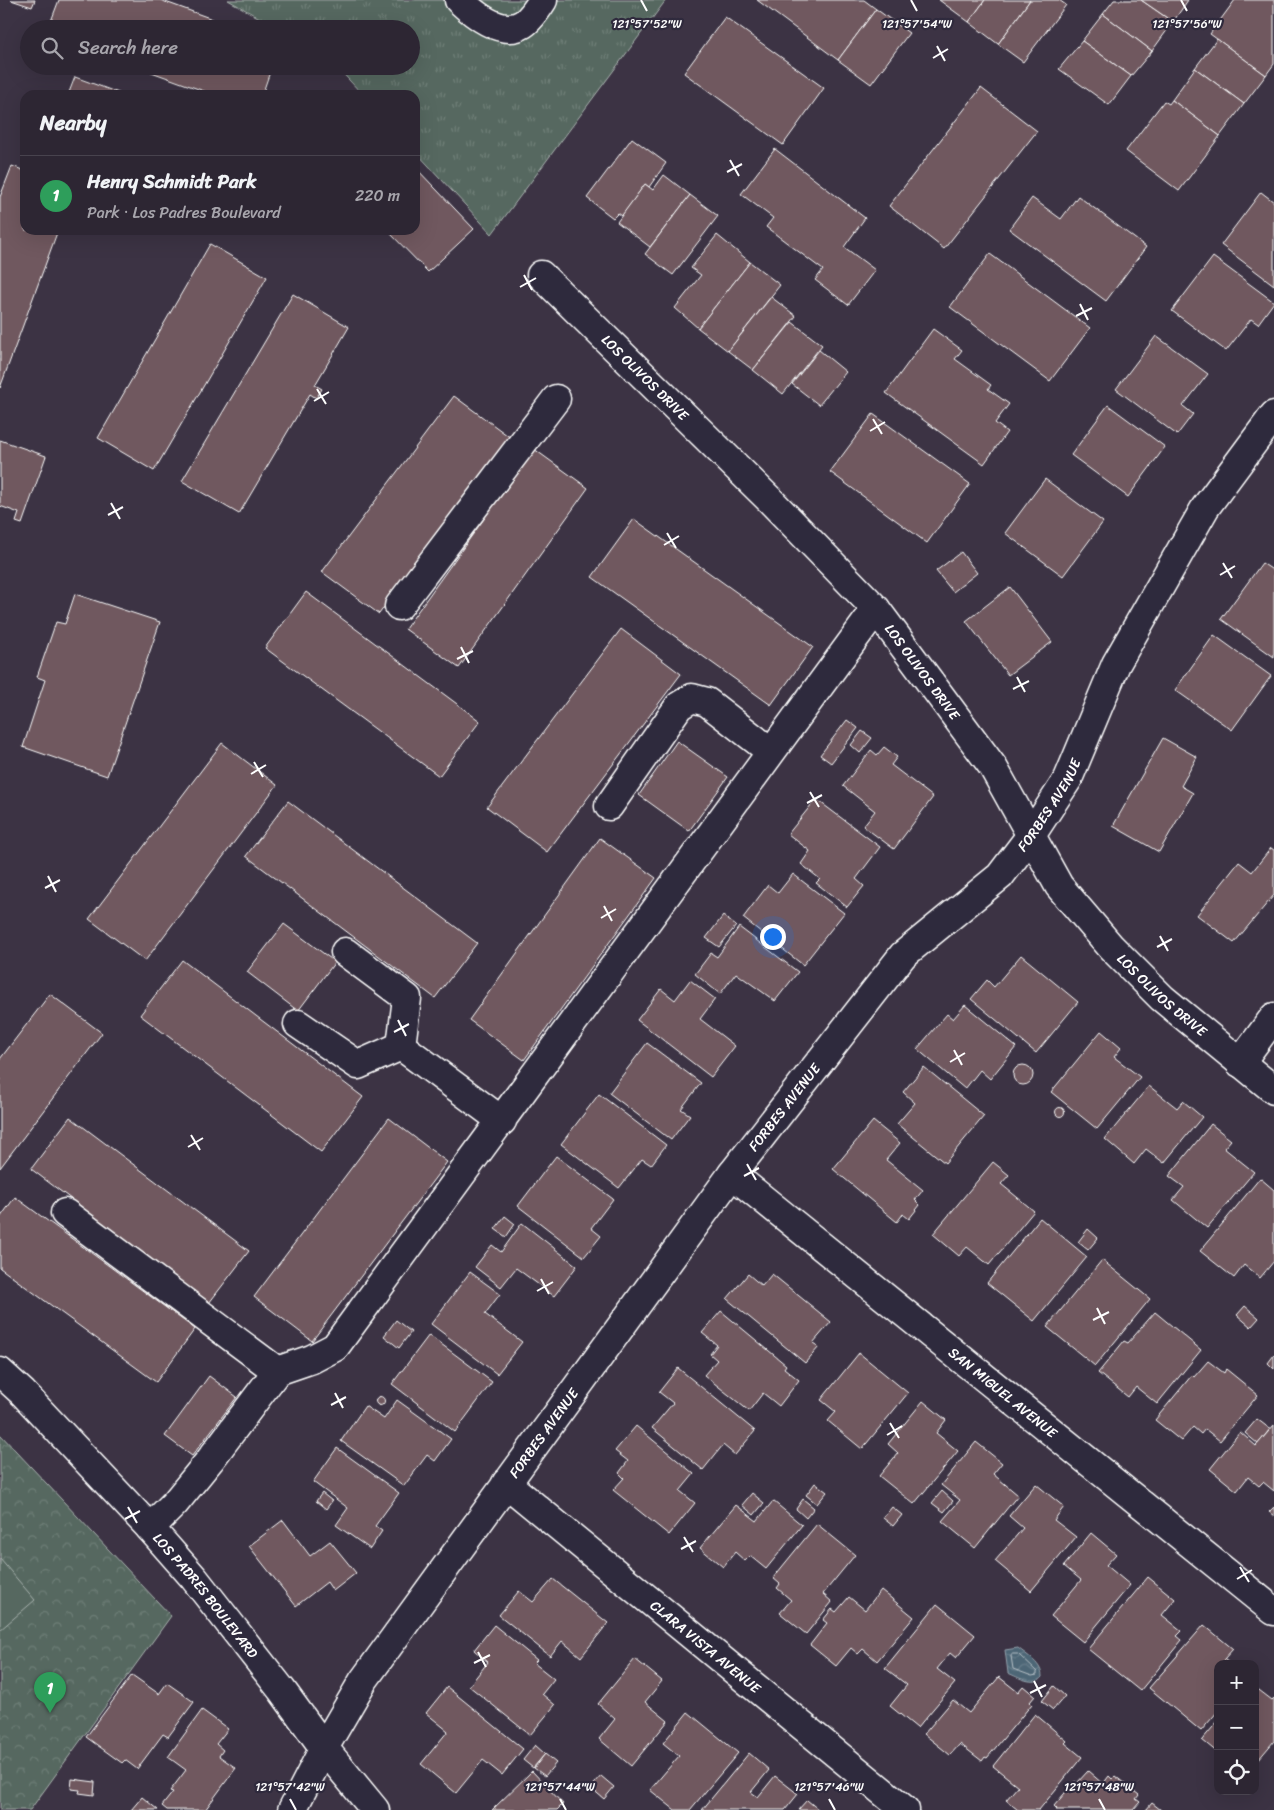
<!DOCTYPE html>
<html lang="en">
<head>
<meta charset="utf-8">
<style>
  :root { --surface:#2d2633; --page:#352e3b; --text:#f1f3f6; --muted:#a7a5ac; --line:#48434e; --accent:#ffd166 }
  body { margin:0; font-family:Sriracha,sans-serif; background:var(--page); color:var(--text) }
  .controls { position:absolute; right:15px; bottom:15px; display:grid; overflow:hidden; border-radius:10px; box-shadow:0 5px 20px #0002 }
  .controls button { width:45px; height:45px; display:grid; place-items:center; padding:0; border:0; border-bottom:1px solid var(--line); background:var(--surface); color:var(--text); font:25px sans-serif }
  .you { position:absolute; left:772px; top:936px; width:18px; height:18px; margin:-12px; border:4px solid #fff; border-radius:50%; background:#1a73e8; box-shadow:0 0 0 8px #1a73e833 }
  .badge { display:grid; place-items:center; width:32px; height:32px; border-radius:50%; background:var(--accent); color:#fff; font-size:16px; font-weight:700 }
  .pin { position:absolute; translate:-50% -41px; filter:drop-shadow(0 1px 2px #0008) }
  .pin::after { content:''; position:absolute; top:26px; width:18px; height:15px; background:inherit; clip-path:polygon(0 0,100% 0,50% 100%) }
  .list { margin:0; padding:0; list-style:none }
  h2 { display:flex; justify-content:space-between; align-items:center; height:65px; margin:0; padding:0 20px; font-size:21px }
  h2 small { font-size:16px; font-weight:400; color:var(--muted) }
  .list li { display:grid; grid-template-columns:32px 1fr auto; gap:15px; align-items:center; box-sizing:border-box; height:80px; padding:0 20px; border-top:1px solid var(--line) }
  .list b { display:block; font-size:19px; white-space:nowrap }
  .list p { margin:0; font-size:16px; white-space:nowrap; color:var(--muted) }
  .list em { font-size:16px; font-style:normal; color:var(--muted) }
  .icon { flex:none; width:28px; height:28px; fill:none; stroke:currentColor; stroke-width:2; stroke-linecap:round; stroke-linejoin:round }
  .map { position:relative; flex:none; width:1274px; height:1810px; overflow:hidden }
  .search { position:absolute; background:var(--surface); box-shadow:0 5px 20px #0002; left:20px; top:20px; width:400px; height:55px; display:flex; align-items:center; gap:12px; box-sizing:border-box; padding:0 18px; border-radius:28px; color:var(--muted); font-size:19px }
  .panel { position:absolute; background:var(--surface); box-shadow:0 5px 20px #0002; left:20px; top:90px; width:400px; height:145px; border-radius:15px }
  .map>svg:first-child { display:block }
  .grass { fill:url(#grass-tufts); stroke:#aab4b0 }
  .forest { fill:url(#forest-crowns); stroke:#aab4b0 }
  .pitch { fill:#566860; stroke:#aab4b0 }
  .water { fill:url(#water-waves); stroke:#94a3ad }
  .lines { fill:none; stroke-linecap:round; stroke-linejoin:round }
  .shore { stroke:#b8c2c8; stroke-width:1 }
  .building { fill:#6f595f; stroke:#fff }
  .minor-casing { stroke:#fff; stroke-width:31 }
  .minor { stroke:#2f2a3d; stroke-width:28 }
  .ticks { fill:none; stroke:#fff; stroke-width:2 }
  .labels { text-anchor:middle; stroke-width:4.5; stroke-linejoin:round; paint-order:stroke }
  .street-label { font-size:14px; fill:#fff; stroke:#2f2a3d }
  .ticks-label { font-size:12px; text-anchor:middle; fill:#fff; stroke:#2f2a3d; stroke-width:4.5; stroke-linejoin:round; paint-order:stroke }
</style>
</head>
<body>
<div class="map">
<svg width="1274" height="1810" viewBox="0 0 1274 1810">
  <defs>
    <pattern id="grass-tufts" width="24" height="20" patternUnits="userSpaceOnUse" patternTransform="scale(1.25)"><rect width="24" height="20" fill="#566860"/><path d="M3 7l-1-3M5 7V3M7 7l1-3M15 17l-1-3M17 17v-4M19 17l1-3" fill="none" stroke="#6f7f78"/></pattern>
    <pattern id="forest-crowns" width="20" height="18" patternUnits="userSpaceOnUse" patternTransform="scale(1.25)"><rect width="20" height="18" fill="#566860"/><path d="M2 6a3 3 0 1 1 6 0M12 15a3 3 0 1 1 6 0" fill="none" stroke="#6f7f78"/></pattern>
    <pattern id="water-waves" width="16" height="10" patternUnits="userSpaceOnUse" patternTransform="scale(1.25)"><rect width="16" height="10" fill="#4d6676"/><path d="M0 5q4-4 8 0t8 0" fill="none" stroke="#687d8b"/></pattern>
  </defs>
  <rect width="100%" height="100%" fill="#3c3344"/>
  <filter id="ink" filterUnits="userSpaceOnUse"><feTurbulence type="fractalNoise" baseFrequency=".02" numOctaves="2"/><feDisplacementMap in="SourceGraphic" scale="10" xChannelSelector="R" yChannelSelector="G"/><feConvolveMatrix kernelMatrix="1 2 1 2 8 2 1 2 1" color-interpolation-filters="sRGB"/></filter>
  <g filter="url(#ink)">
    <path class="grass" d="M228,0H666L492,234L415,151V95H363L336,66H411V29H279Z"/>
    <path class="forest" d="M0,1434L171,1616L30,1810H0Z"/>
    <path class="pitch" d="M0,1559L35,1600L0,1630Z"/>
    <path class="water" d="M1018,1648C1028,1656 1042,1664 1042,1677C1034,1687 1018,1677 1008,1673L1005,1650Z"/>
    <g class="lines">
      <path class="shore" d="M1013,1654H1018L1037,1672V1675L1032,1676L1013,1669L1011,1656Z"/>
    </g>
    <g class="building">
      <path d="M11,0H35L32,7Z"/>
      <path d="M59,0H160L240,29H48Z"/>
      <path d="M757,0H864L876,9L838,60Z"/>
      <path d="M939,0H985L969,22Z"/>
      <path d="M985,0H1030L998,44L969,22Z"/>
      <path d="M1030,0H1059L1066,5L1023,62L998,44Z"/>
      <path d="M1114,0H1141L1173,22L1152,51L1103,14Z"/>
      <path d="M1141,0H1188L1173,22Z"/>
      <path d="M1235,0H1274V64L1266,75L1210,34Z"/>
      <path d="M876,9L909,33L871,84L838,60Z"/>
      <path d="M1103,14L1152,51L1131,76L1082,41Z"/>
      <path d="M725,17L824,88L783,145L684,73Z"/>
      <path d="M1217,39L1266,75L1244,104L1195,68Z"/>
      <path d="M1082,41L1131,76L1109,105L1059,69Z"/>
      <path d="M135,66H272L262,95H215Z"/>
      <path d="M1195,68L1244,104L1220,136L1172,100Z"/>
      <path d="M75,77L124,95H68Z"/>
      <path d="M981,88L1037,131L944,249L889,206Z"/>
      <path d="M1172,100L1220,136L1179,191L1126,151L1164,101L1169,104Z"/>
      <path d="M632,138L666,163L649,187L645,184L622,216L618,213L613,218L587,198Z"/>
      <path d="M775,149L865,218L844,247L875,270L848,305L815,280L823,270L766,227L773,218L741,194Z"/>
      <path d="M12,166L25,171V230H58L0,388V197Z"/>
      <path d="M415,167L474,229L428,272L387,230H415Z"/>
      <path d="M664,175L690,195L650,247L617,222L645,184L653,190Z"/>
      <path d="M1261,192L1274,202V285L1221,245Z"/>
      <path d="M690,195L718,216L673,275L645,254Z"/>
      <path d="M1078,196L1146,247L1106,301L1009,229L1032,198L1061,219Z"/>
      <path d="M717,235L750,262L698,328L675,308L701,275L691,268Z"/>
      <path d="M210,244L267,277L154,471L98,438Z"/>
      <path d="M990,254L1090,328L1050,381L950,307Z"/>
      <path d="M1213,257L1274,302L1258,324L1251,319L1226,351L1172,311Z"/>
      <path d="M750,262L780,285L728,351L698,328Z"/>
      <path d="M293,294L349,327L315,385L322,389L316,398L310,394L239,514L182,481Z"/>
      <path d="M771,297L796,316L753,370L728,351Z"/>
      <path d="M792,322L822,345L783,394L753,370Z"/>
      <path d="M933,329L962,350L955,359L991,385L988,389L1009,404L995,423L1007,432L984,464L886,393Z"/>
      <path d="M1156,336L1208,374L1183,406L1193,414L1177,435L1116,389Z"/>
      <path d="M819,350L846,372L819,405L792,384Z"/>
      <path d="M454,396L511,438L379,614L322,572Z"/>
      <path d="M1108,405L1165,447L1128,497L1071,455Z"/>
      <path d="M873,414L970,484L927,543L830,472Z"/>
      <path d="M0,440L46,456L22,524L16,522L19,513L0,506Z"/>
      <path d="M534,449L588,488L459,668L405,629Z"/>
      <path d="M1045,479L1103,522L1063,576L1005,533Z"/>
      <path d="M634,519L813,647L771,705L592,577Z"/>
      <path d="M961,552L977,573L953,592L936,571Z"/>
      <path d="M1262,563L1274,571V657L1221,619Z"/>
      <path d="M1010,587L1052,642L1008,675L966,621Z"/>
      <path d="M306,592L480,721L439,776L265,648Z"/>
      <path d="M75,594L160,622L107,776L23,747L45,680L37,677L56,622L65,624Z"/>
      <path d="M621,629L681,674L547,852L487,807Z"/>
      <path d="M1214,635L1271,676L1232,730L1175,690Z"/>
      <path d="M847,720L858,728L831,763L820,755Z"/>
      <path d="M862,731L872,738L860,753L851,745Z"/>
      <path d="M1163,738L1197,757L1181,786L1193,793L1159,852L1113,826Z"/>
      <path d="M677,741L728,777L689,831L639,795Z"/>
      <path d="M222,743L277,785L145,961L89,919Z"/>
      <path d="M884,747L897,757L891,765L933,797L894,849L863,826L875,811L843,786L871,750L877,755Z"/>
      <path d="M816,799L880,847L856,879L864,886L847,907L816,883L820,879L801,864L810,851L788,834Z"/>
      <path d="M288,801L477,943L435,998L246,856Z"/>
      <path d="M600,838L656,878L524,1060L469,1020Z"/>
      <path d="M1271,848L1274,850V895L1234,943L1197,915L1239,862L1252,872Z"/>
      <path d="M793,874L844,913L803,965L743,918L768,885L778,893Z"/>
      <path d="M723,916L736,926L719,947L706,938Z"/>
      <path d="M284,924L335,962L298,1011L247,972Z"/>
      <path d="M739,927L798,972L775,1001L736,973L720,994L695,974L711,953L717,957Z"/>
      <path d="M1021,955L1078,1002L1036,1053L971,999L987,980L994,987Z"/>
      <path d="M182,960L363,1097L321,1152L140,1015Z"/>
      <path d="M690,980L715,999L700,1019L735,1046L711,1077L637,1020L661,989L675,1000Z"/>
      <path d="M50,994L102,1033L0,1168V1059Z"/>
      <path d="M965,1005L1016,1047L990,1079L980,1070L965,1089L917,1049L947,1014L953,1019Z"/>
      <path d="M1101,1031L1121,1048L1114,1057L1140,1077L1097,1129L1051,1092Z"/>
      <path d="M647,1043L701,1083L681,1109L690,1115L671,1140L609,1093Z"/>
      <circle cx="1023" cy="1075" r="10"/>
      <path d="M924,1067L984,1116L945,1163L897,1124L915,1103L903,1092Z"/>
      <path d="M1149,1086L1177,1108L1183,1101L1202,1117L1164,1163L1146,1149L1134,1164L1105,1139Z"/>
      <path d="M599,1094L666,1145L651,1165L642,1159L619,1188L561,1144Z"/>
      <circle cx="1060" cy="1112" r="4.5"/>
      <path d="M70,1117L249,1251L209,1303L31,1169Z"/>
      <path d="M389,1118L447,1162L312,1341L254,1297Z"/>
      <path d="M873,1121L900,1143L886,1160L923,1190L915,1200L920,1205L909,1219L903,1214L897,1222L833,1169Z"/>
      <path d="M1211,1124L1231,1140L1224,1148L1254,1172L1207,1228L1173,1200L1184,1187L1169,1176Z"/>
      <path d="M556,1156L613,1199L591,1228L601,1236L584,1257L518,1206Z"/>
      <path d="M993,1162L1009,1175L1001,1184L1034,1211L989,1265L967,1247L959,1256L933,1234Z"/>
      <path d="M1260,1178L1274,1190V1261L1260,1278L1244,1265L1234,1278L1200,1251Z"/>
      <path d="M15,1197L195,1329L156,1382L0,1268V1218Z"/>
      <path d="M505,1216L515,1224L506,1237L495,1229Z"/>
      <path d="M1040,1218L1087,1257L1034,1321L987,1283Z"/>
      <path d="M522,1223L577,1266L554,1296L516,1268L501,1287L475,1267L492,1245L501,1252Z"/>
      <path d="M1088,1229L1098,1238L1088,1250L1078,1242Z"/>
      <path d="M1102,1260L1150,1299L1095,1366L1047,1327Z"/>
      <path d="M470,1272L500,1294L485,1314L522,1342L497,1374L431,1324Z"/>
      <path d="M748,1274L762,1286L772,1274L831,1322L813,1343L819,1347L805,1363L727,1299Z"/>
      <path d="M1245,1306L1259,1318L1251,1327L1237,1315Z"/>
      <path d="M721,1311L786,1365L784,1368L799,1380L779,1406L763,1393L749,1411L704,1375L717,1360L710,1354L717,1345L702,1333Z"/>
      <path d="M1155,1312L1201,1350L1157,1404L1136,1387L1128,1397L1098,1373L1124,1341L1128,1343Z"/>
      <path d="M396,1320L411,1332L399,1348L384,1336Z"/>
      <path d="M429,1335L492,1382L455,1432L392,1384Z"/>
      <path d="M859,1353L908,1393L862,1449L828,1421L836,1412L821,1400Z"/>
      <path d="M1274,1355V1369L1268,1363Z"/>
      <path d="M1208,1361L1224,1373L1226,1369L1258,1395L1220,1441L1205,1429L1201,1434L1193,1427L1181,1441L1155,1420L1192,1375L1194,1377Z"/>
      <path d="M678,1368L755,1431L735,1455L723,1445L703,1470L652,1428L673,1403L659,1392Z"/>
      <path d="M209,1376L237,1397L192,1456L165,1436Z"/>
      <circle cx="380" cy="1401" r="4.5"/>
      <path d="M397,1400L451,1439L435,1461L427,1455L404,1486L341,1441L365,1406L384,1419Z"/>
      <path d="M923,1401L946,1420L936,1433L958,1451L914,1504L879,1476L898,1453L888,1444Z"/>
      <path d="M1257,1419L1270,1429L1258,1444L1245,1433Z"/>
      <path d="M1274,1425V1491L1263,1482L1259,1486L1248,1477L1237,1491L1210,1469L1240,1432L1256,1446Z"/>
      <path d="M636,1426L694,1474L680,1491L695,1503L669,1535L613,1490L624,1478L619,1473L628,1461L615,1451Z"/>
      <path d="M976,1442L1002,1463L993,1474L1018,1495L975,1548L942,1521L960,1500L941,1485Z"/>
      <path d="M337,1448L399,1493L375,1526L382,1531L370,1549L336,1525L348,1508L313,1482Z"/>
      <path d="M815,1483L827,1492L817,1504L806,1495Z"/>
      <path d="M1036,1484L1064,1507L1054,1520L1076,1537L1031,1591L995,1561L1023,1528L1009,1516Z"/>
      <path d="M942,1491L953,1501L944,1512L932,1503Z"/>
      <path d="M322,1493L332,1501L326,1509L316,1501Z"/>
      <path d="M752,1493L764,1503L754,1515L742,1505Z"/>
      <path d="M803,1499L814,1508L806,1518L796,1509Z"/>
      <path d="M773,1501L802,1525L766,1569L750,1556L745,1561L735,1552L723,1567L700,1548L736,1505L757,1521Z"/>
      <path d="M892,1507L902,1515L893,1526L883,1518Z"/>
      <path d="M1274,1507V1516L1269,1512Z"/>
      <path d="M283,1520L310,1556L330,1541L356,1573L333,1591L327,1582L296,1606L249,1546Z"/>
      <path d="M817,1524L855,1555L823,1594L832,1602L806,1634L780,1613L791,1600L777,1588L780,1584L773,1578Z"/>
      <path d="M1091,1533L1116,1554L1106,1565L1130,1585L1083,1642L1051,1616L1081,1580L1064,1566Z"/>
      <path d="M1148,1577L1175,1599L1162,1615L1182,1631L1177,1636L1182,1640L1140,1691L1088,1649Z"/>
      <path d="M553,1579L608,1623L581,1657L562,1641L550,1656L499,1615L519,1591L533,1602Z"/>
      <path d="M881,1590L914,1617L877,1661L863,1649L858,1654L851,1648L836,1666L810,1645L827,1623L823,1620L832,1609L836,1612L849,1597L865,1610Z"/>
      <path d="M937,1604L975,1635L956,1658L950,1653L937,1669L955,1683L917,1728L890,1706L907,1685L885,1668Z"/>
      <path d="M494,1625L537,1660L534,1663L554,1679L542,1694L555,1705L530,1735L469,1686L488,1662L474,1650Z"/>
      <path d="M1204,1625L1233,1649L1224,1659L1230,1664H1218V1711L1201,1731L1149,1688Z"/>
      <path d="M635,1659L662,1681L645,1702L668,1721L631,1766L599,1739L615,1719L598,1704Z"/>
      <path d="M132,1675L159,1694L167,1683L194,1702L168,1737L163,1734L137,1769L125,1760L122,1763L86,1737Z"/>
      <path d="M999,1677L1018,1692L1023,1686L1035,1696L1030,1702L1032,1704L987,1758L985,1757L982,1761L960,1744L950,1755L924,1734L953,1700L969,1713Z"/>
      <path d="M1054,1686L1065,1696L1053,1710L1042,1701Z"/>
      <path d="M447,1687L523,1749L502,1775L483,1760L456,1793L421,1764L448,1731L426,1713Z"/>
      <path d="M1255,1687L1272,1700L1274,1698V1741L1258,1760L1255,1758Z"/>
      <path d="M202,1710L228,1729L216,1744L223,1750L219,1756L236,1768L205,1810H167L162,1806L173,1792L170,1791L186,1770L168,1757Z"/>
      <path d="M688,1712L738,1753L690,1810H675L650,1790L679,1756L663,1743Z"/>
      <path d="M1035,1714L1067,1741L1065,1743L1082,1757L1039,1810H1018L1006,1800L1018,1786L993,1766Z"/>
      <path d="M1218,1721V1753L1202,1740Z"/>
      <path d="M535,1745L545,1754L533,1768L523,1760Z"/>
      <path d="M749,1753L769,1770L751,1792L758,1797L775,1776L798,1794L785,1810H702Z"/>
      <path d="M545,1754L556,1763L545,1776L534,1768Z"/>
      <path d="M532,1771L563,1804L557,1810H492Z"/>
      <path d="M1088,1771L1103,1784L1109,1776L1112,1779L1115,1776L1139,1795L1136,1799L1140,1802L1133,1810H1056L1057,1809L1054,1806L1075,1781L1077,1783Z"/>
      <path d="M601,1776L614,1787L604,1799L591,1788Z"/>
      <path d="M72,1779L95,1782L94,1795L79,1793L80,1790L71,1789Z"/>
      <path d="M142,1797L158,1810H131Z"/>
      <path d="M807,1800L819,1810H798Z"/>
      <path d="M1152,1803L1161,1810H1146Z"/>
    </g>
    <g class="lines">
      <defs>
        <g id="minor">
          <path d="M459,0C475,15 502,37 523,24C531,19 538,8 543,0"/>
          <path id="s1" d="M541,275L770,500L876,609L993,767L1059,886L1111,947L1162,998L1274,1090"/>
          <path d="M399,606L556,399"/>
          <path d="M609,806L679,706L692,698L707,702L770,751"/>
          <path d="M345,952L407,998L401,1046"/>
          <path d="M298,1024L358,1065L401,1046L502,1121"/>
          <path d="M1240,1063L1274,1017"/>
          <path id="s2" d="M732,1174L1274,1611"/>
          <path d="M65,1213L277,1371"/>
          <path id="s3" d="M0,1372L23,1393L150,1528L194,1578L281,1689L324,1748L375,1810"/>
          <path id="s4" d="M506,1483L905,1810"/>
          <path d="M150,1528L175,1503L210,1460L277,1371L312,1359L335,1347L876,609"/>
          <path id="s5" d="M292,1810L324,1748L363,1681L732,1174L903,955L1000,876L1032,834L1068,779L1116,664L1205,508L1274,415"/>
        </g>
      </defs>
      <use href="#minor" class="minor-casing"/>
      <use href="#minor" class="minor"/>
    </g>
  </g>
  <path class="ticks" d="M641,0L647,11M911,0L917,11M1181,0L1187,11M937,46L945,61M933,58L948,49M730,160L739,176M727,172L742,164M524,275L532,290M520,287L536,278M1080,304L1088,320M1076,316L1092,308M317,389L326,404M314,401L329,392M873,419L882,434M870,431L885,422M111,503L120,519M108,515L123,507M667,533L676,548M664,545L679,536M1223,563L1232,578M1220,575L1235,566M461,647L469,663M457,659L473,651M1017,677L1025,692M1013,689L1029,681M254,762L263,777M251,774L266,765M810,792L819,807M807,803L822,795M48,876L56,892M45,888L60,880M604,906L612,921M601,918L616,909M1160,936L1168,951M1157,947L1172,939M398,1020L406,1036M394,1032L409,1024M954,1050L962,1065M950,1062L965,1053M191,1135L200,1150M188,1147L203,1138M747,1164L756,1180M744,1176L759,1168M541,1279L549,1294M537,1291L553,1282M1097,1308L1105,1324M1093,1320L1109,1312M335,1393L343,1408M331,1405L346,1397M890,1423L899,1438M887,1435L902,1426M128,1507L137,1523M125,1519L140,1511M684,1537L693,1552M681,1549L696,1541M1240,1567L1249,1582M1237,1579L1252,1570M478,1652L486,1667M474,1663L490,1655M1034,1681L1042,1697M1030,1693L1046,1685M290,1799L296,1810M560,1799L566,1810M829,1799L835,1810M1099,1799L1105,1810"/>
  <g class="labels">
    <g class="street-label">
      <text dy="5" stroke="none"><textPath href="#s1" startOffset="146">LOS OLIVOS DRIVE</textPath></text>
      <text dy="5" stroke="none"><textPath href="#s1" startOffset="551">LOS OLIVOS DRIVE</textPath></text>
      <text dy="5" stroke="none"><textPath href="#s5" startOffset="1264">FORBES AVENUE</textPath></text>
      <text dy="5" stroke="none"><textPath href="#s1" startOffset="956">LOS OLIVOS DRIVE</textPath></text>
      <text dy="5" stroke="none"><textPath href="#s5" startOffset="859">FORBES AVENUE</textPath></text>
      <text dy="5" stroke="none"><textPath href="#s2" startOffset="348">SAN MIGUEL AVENUE</textPath></text>
      <text dy="5" stroke="none"><textPath href="#s5" startOffset="454">FORBES AVENUE</textPath></text>
      <text dy="5" stroke="none"><textPath href="#s3" startOffset="304">LOS PADRES BOULEVARD</textPath></text>
      <text dy="5" stroke="none"><textPath href="#s4" startOffset="258">CLARA VISTA AVENUE</textPath></text>
    </g>
  </g>
  <g class="ticks-label">
    <text x="647" y="28">121°57'52"W</text>
    <text x="917" y="28">121°57'54"W</text>
    <text x="1187" y="28">121°57'56"W</text>
    <text x="290" y="1791">121°57'42"W</text>
    <text x="560" y="1791">121°57'44"W</text>
    <text x="829" y="1791">121°57'46"W</text>
    <text x="1099" y="1791">121°57'48"W</text>
  </g>
</svg>
<div class="controls">
<button>+</button>
<button>−</button>
<button><svg class="icon" aria-label="locate" viewBox="0 0 24 24"><circle cx="12" cy="12" r="6"/><path d="M12 2v4M12 18v4M2 12h4M18 12h4"/></svg></button>
</div>
<div class="you"></div>
<div class="pin badge" style="left:50px;top:1713px;background:#2e9e5b">1</div>
<div class="search"><svg class="icon" aria-label="search" viewBox="0 0 24 24"><circle cx="10" cy="10" r="6"/><path d="M15 15l6 6"/></svg>Search here</div>
<section class="panel">
<h2>Nearby<small></small></h2>
<ul class="list">
<li><span class="badge" style="background:#2e9e5b">1</span><div><b>Henry Schmidt Park</b><p>Park · Los Padres Boulevard</p></div><em>220 m</em></li>
</ul>
</section>
</div>
</body>
</html>
